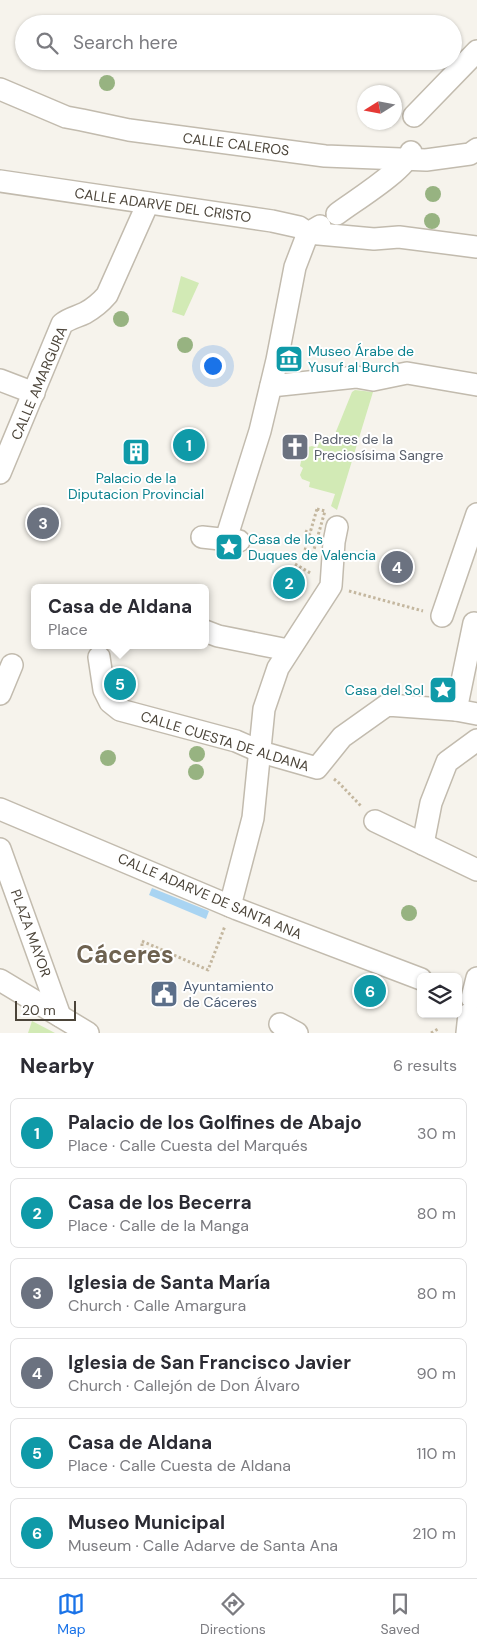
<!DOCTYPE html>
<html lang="en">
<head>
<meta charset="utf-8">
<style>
  :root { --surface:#fff; --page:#f2f2f3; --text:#2b2b33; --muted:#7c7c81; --line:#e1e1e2; --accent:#1a73e8 }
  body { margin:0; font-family:"DM Sans",sans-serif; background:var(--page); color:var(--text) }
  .controls { position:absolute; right:15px; bottom:15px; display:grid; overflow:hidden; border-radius:8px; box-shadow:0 1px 4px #0004 }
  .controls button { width:45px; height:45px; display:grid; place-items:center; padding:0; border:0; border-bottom:1px solid var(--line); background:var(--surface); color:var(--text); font:25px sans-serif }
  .compass { position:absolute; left:357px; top:85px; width:45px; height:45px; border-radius:50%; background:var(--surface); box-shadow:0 1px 4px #0004; rotate:259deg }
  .scale { position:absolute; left:15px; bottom:12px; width:61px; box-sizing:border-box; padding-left:5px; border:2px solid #4b4439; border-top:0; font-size:14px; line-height:18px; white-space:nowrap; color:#4b4439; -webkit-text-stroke:4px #fff; paint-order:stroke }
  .you { position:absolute; left:212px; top:365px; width:18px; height:18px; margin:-12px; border:4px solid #fff; border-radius:50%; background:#1a73e8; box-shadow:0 0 0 8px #1a73e833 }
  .badge { display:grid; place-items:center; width:32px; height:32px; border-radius:50%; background:var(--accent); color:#fff; font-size:16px; font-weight:700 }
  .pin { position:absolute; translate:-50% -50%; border:2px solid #fff; box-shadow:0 1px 5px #0006 }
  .popup { position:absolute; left:31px; top:584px; width:178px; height:65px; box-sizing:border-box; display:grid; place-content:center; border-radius:8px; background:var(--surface); filter:drop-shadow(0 1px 4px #0005); font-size:16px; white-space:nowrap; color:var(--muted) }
  .popup b { font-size:19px; color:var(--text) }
  .popup::after { content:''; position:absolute; left:50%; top:100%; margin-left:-10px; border:10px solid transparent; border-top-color:var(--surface) }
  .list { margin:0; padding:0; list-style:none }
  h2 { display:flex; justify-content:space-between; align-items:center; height:65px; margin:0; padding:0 20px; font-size:21px }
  h2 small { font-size:16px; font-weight:400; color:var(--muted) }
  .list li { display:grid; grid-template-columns:32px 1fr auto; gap:15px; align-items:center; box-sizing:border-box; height:70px; margin:0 10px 10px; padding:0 10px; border:1px solid var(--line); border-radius:8px }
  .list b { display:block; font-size:19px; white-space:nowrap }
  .list p { margin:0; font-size:16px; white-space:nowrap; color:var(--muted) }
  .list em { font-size:16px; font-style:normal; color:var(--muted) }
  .icon { flex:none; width:28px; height:28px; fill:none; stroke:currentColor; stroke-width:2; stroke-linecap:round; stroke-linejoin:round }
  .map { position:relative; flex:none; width:477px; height:1033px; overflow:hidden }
  .search { position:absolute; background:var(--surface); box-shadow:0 1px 4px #0004; left:15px; right:15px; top:15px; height:55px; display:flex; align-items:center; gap:12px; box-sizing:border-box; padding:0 18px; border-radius:28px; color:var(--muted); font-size:19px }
  .sheet { height:545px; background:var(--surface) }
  nav { display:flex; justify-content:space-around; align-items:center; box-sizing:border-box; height:70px; border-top:1px solid var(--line); background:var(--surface); font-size:14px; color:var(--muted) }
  nav a { display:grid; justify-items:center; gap:2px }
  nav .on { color:var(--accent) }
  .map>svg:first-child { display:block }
  .green { fill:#d2eab5 }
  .water { fill:#a9d4f2 }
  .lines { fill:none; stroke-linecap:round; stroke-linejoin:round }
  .minor-casing { stroke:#c2bbae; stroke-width:24 }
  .path { stroke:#c4b79f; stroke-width:3; stroke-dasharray:2.5 2.5; stroke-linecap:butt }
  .minor { stroke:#fff; stroke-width:21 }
  .tree { fill:#97b381 }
  .labels { text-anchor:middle; stroke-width:4; stroke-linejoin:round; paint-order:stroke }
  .street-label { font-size:14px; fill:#4b4439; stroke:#fff }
  .culture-label { font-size:14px; fill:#0d838f; stroke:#fff; text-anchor:start }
  .worship-label { font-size:14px; fill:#5b616d; stroke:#fff; text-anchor:start }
  .service-label { font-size:14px; fill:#4e5e75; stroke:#fff; text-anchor:start }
  .town-label { font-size:24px; font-weight:bold; fill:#6e6250; stroke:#fff }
</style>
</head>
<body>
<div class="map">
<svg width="477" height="1033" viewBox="0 0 477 1033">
  <rect width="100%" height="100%" fill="#f6f3ec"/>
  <g class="green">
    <path d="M181,276L199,283L184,316L172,312Z"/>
    <path d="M355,390L373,392L337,510L331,506L335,494L309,487L310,482L302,479L300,475L303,468L300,466L304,448L312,446L317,448L322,437L327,435L332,438L335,434L352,392Z"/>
    <path d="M32,1021L55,1033H28Z"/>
  </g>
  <path class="water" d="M152,888L209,911L206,919L149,895Z"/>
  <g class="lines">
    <defs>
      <g id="minor">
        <path d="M0,89L66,117L82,120L129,130L325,156L426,160L470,154L477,149"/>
        <path d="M414,116L477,51"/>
        <path d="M0,181L272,221L299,227L308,233L320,226"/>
        <path d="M337,214C354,201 404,171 411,152"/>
        <path d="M0,380L34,393"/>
        <path d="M271,386L356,377L373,380L407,373L477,385"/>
        <path d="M0,473L62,324C69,318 77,317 85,313C94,308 101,302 107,295L148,203"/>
        <path d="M202,537L239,541"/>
        <path d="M226,539L260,431L277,360L295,267L308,233L374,239L399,237L477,247"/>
        <path d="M442,616L477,514"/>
        <path d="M205,631L218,636L288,650"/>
        <path d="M99,657L104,690L110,702L120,710L236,741L261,752L317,768L342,737L387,705L456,710L477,714"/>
        <path d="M0,694L12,665"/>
        <path d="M456,710L474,623"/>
        <path d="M0,809L237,909L421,979"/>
        <path d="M375,821L477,870"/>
        <path d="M423,844L431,803L447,762L477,740"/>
        <path d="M0,849L60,1016"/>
        <path d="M230,906L253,818L264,709L278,668L331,586L334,542L337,527"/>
        <path d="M0,980L88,1033"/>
        <path d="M472,998L477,978"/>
        <path d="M280,1024L297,1033"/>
        <path d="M467,1033L469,1014"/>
      </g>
    </defs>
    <use href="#minor" class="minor-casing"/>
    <g class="path">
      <path d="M317,509L325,511L311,560L303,557Z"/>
      <path d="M305,531L310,533"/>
      <path d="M295,564L312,574"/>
      <path d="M349,591L423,611"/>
      <path d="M334,779L339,783L361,806"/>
      <path d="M142,951V941L208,970L225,926"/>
      <path d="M431,1033L438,1029"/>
    </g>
    <use href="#minor" class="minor"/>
  </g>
  <g class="tree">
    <circle cx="107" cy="83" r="8"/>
    <circle cx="433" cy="194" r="8"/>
    <circle cx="432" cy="221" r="8"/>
    <circle cx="121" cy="319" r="8"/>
    <circle cx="185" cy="345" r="8"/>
    <circle cx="197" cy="754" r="8"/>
    <circle cx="108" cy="758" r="8"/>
    <circle cx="196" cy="772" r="8"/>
    <circle cx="409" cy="913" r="8"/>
  </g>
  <defs>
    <symbol id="museum-square" viewBox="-11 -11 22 22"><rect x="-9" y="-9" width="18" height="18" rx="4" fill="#0f9aa8" stroke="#fff"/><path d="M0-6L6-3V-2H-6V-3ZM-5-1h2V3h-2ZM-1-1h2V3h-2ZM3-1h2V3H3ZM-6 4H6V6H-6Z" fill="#fff"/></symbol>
    <symbol id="church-square" viewBox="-11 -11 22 22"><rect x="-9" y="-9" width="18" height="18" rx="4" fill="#6b7280" stroke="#fff"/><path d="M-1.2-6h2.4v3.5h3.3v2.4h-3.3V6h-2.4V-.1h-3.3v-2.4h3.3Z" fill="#fff"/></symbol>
    <symbol id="building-square" viewBox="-11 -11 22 22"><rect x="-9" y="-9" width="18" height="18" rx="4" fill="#0f9aa8" stroke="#fff"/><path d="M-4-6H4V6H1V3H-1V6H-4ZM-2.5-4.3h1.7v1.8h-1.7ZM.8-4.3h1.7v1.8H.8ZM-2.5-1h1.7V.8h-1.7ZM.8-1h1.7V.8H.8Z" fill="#fff"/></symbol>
    <symbol id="sight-square" viewBox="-11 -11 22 22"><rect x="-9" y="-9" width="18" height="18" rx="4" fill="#0f9aa8" stroke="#fff"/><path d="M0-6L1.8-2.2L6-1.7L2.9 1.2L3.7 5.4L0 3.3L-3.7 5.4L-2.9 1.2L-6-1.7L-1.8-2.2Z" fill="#fff"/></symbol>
    <symbol id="civic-square" viewBox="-11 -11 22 22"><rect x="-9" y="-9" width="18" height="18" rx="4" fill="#5c6f8a" stroke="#fff"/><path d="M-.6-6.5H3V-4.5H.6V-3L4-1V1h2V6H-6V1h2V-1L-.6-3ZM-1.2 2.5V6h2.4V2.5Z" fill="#fff"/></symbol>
  </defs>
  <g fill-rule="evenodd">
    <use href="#museum-square" x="273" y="343" width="32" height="32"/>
    <use href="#church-square" x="279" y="431" width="32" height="32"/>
    <use href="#building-square" x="120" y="436" width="32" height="32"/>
    <use href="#sight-square" x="213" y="531" width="32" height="32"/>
    <use href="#sight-square" x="427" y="674" width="32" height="32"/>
    <use href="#civic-square" x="148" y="978" width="32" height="32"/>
  </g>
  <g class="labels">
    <g class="street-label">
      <text transform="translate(236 144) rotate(7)" y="5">CALLE CALEROS</text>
      <text transform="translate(163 205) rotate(8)" y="5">CALLE ADARVE DEL CRISTO</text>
      <text transform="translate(39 383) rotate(-67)" y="5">CALLE AMARGURA</text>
      <text transform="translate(225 741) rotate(17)" y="5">CALLE CUESTA DE ALDANA</text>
      <text transform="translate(210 896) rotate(23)" y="5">CALLE ADARVE DE SANTA ANA</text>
      <text transform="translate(31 933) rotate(70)" y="5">PLAZA MAYOR</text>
    </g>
    <g class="culture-label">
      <text x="308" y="356">Museo Árabe de<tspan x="308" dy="16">Yusuf al Burch</tspan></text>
      <text x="136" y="483" text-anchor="middle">Palacio de la<tspan x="136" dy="16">Diputacion Provincial</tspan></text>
      <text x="248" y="544">Casa de los<tspan x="248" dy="16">Duques de Valencia</tspan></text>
      <text x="424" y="695" text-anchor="end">Casa del Sol</text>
    </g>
    <g class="worship-label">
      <text x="314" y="444">Padres de la<tspan x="314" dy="16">Preciosísima Sangre</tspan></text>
    </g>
    <g class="service-label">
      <text x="183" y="991">Ayuntamiento<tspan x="183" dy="16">de Cáceres</tspan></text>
    </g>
    <g class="town-label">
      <text x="125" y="963">Cáceres</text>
    </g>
  </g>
</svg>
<div class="controls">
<button><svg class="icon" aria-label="layers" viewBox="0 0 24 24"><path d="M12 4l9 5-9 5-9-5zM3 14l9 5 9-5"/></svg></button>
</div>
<svg class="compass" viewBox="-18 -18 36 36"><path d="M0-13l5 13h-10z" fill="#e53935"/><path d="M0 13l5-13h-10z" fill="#7c7c81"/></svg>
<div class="scale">20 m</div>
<div class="you"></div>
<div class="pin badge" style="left:189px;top:445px;background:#0f9aa8">1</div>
<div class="pin badge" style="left:289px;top:583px;background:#0f9aa8">2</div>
<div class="pin badge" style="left:43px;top:523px;background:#6b7280">3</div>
<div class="pin badge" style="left:397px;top:567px;background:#6b7280">4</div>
<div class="pin badge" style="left:120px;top:684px;background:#0f9aa8">5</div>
<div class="popup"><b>Casa de Aldana</b>Place</div>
<div class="pin badge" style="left:370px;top:991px;background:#0f9aa8">6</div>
<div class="search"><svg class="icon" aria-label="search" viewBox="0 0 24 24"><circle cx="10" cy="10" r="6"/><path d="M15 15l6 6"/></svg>Search here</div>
</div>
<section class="sheet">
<h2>Nearby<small>6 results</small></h2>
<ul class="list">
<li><span class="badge" style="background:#0f9aa8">1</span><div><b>Palacio de los Golfines de Abajo</b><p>Place · Calle Cuesta del Marqués</p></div><em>30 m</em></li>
<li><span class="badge" style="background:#0f9aa8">2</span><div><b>Casa de los Becerra</b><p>Place · Calle de la Manga</p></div><em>80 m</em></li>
<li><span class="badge" style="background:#6b7280">3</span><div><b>Iglesia de Santa María</b><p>Church · Calle Amargura</p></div><em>80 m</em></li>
<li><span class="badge" style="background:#6b7280">4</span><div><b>Iglesia de San Francisco Javier</b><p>Church · Callejón de Don Álvaro</p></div><em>90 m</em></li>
<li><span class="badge" style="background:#0f9aa8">5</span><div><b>Casa de Aldana</b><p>Place · Calle Cuesta de Aldana</p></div><em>110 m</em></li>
<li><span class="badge" style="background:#0f9aa8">6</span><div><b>Museo Municipal</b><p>Museum · Calle Adarve de Santa Ana</p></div><em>210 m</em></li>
</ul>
</section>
<nav>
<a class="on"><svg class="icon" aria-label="map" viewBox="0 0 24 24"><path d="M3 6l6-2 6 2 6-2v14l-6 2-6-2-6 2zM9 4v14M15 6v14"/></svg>Map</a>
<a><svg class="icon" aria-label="directions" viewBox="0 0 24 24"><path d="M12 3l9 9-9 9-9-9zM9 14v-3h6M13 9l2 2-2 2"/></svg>Directions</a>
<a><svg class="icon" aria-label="saved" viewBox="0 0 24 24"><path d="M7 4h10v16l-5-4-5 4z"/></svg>Saved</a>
</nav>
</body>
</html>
